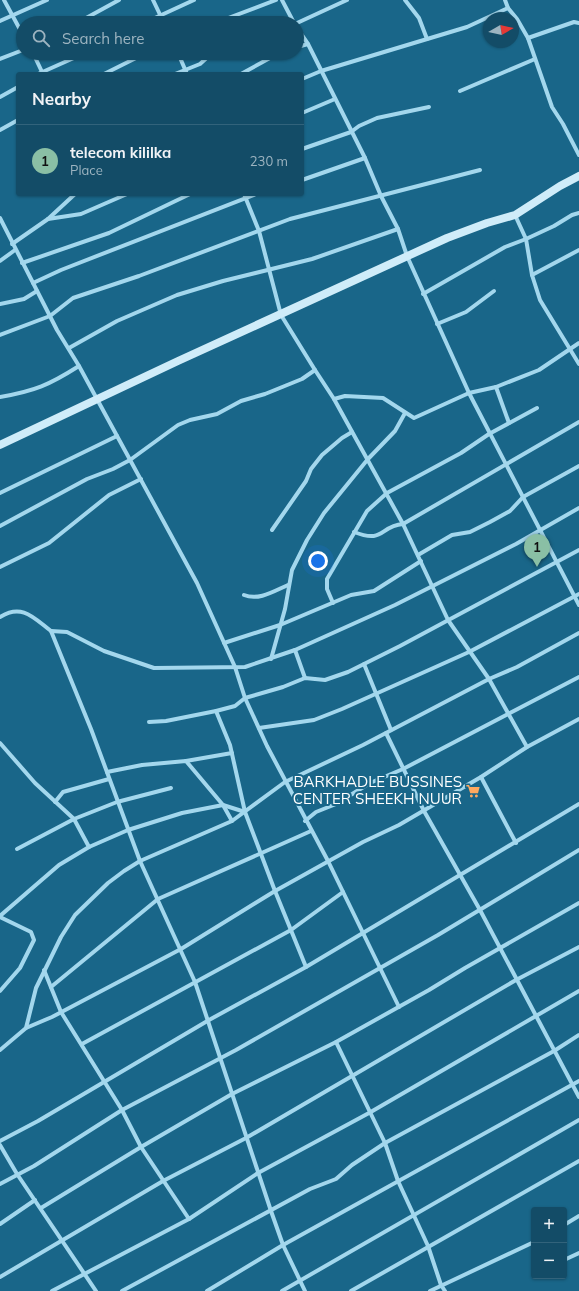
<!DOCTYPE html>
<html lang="en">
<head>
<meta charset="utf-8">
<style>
  :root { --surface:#134c67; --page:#205670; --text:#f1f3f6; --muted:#9db4c0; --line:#32637b; --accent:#8abfa5 }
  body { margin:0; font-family:Mulish,sans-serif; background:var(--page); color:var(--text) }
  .controls { position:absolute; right:12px; bottom:12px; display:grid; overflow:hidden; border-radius:4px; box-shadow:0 1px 3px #0004 }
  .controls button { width:36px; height:36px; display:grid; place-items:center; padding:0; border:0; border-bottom:1px solid var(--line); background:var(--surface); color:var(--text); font:20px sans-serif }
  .compass { position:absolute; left:483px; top:12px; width:36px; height:36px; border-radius:50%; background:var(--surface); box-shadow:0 1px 3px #0004; rotate:81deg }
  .you { position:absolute; left:318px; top:561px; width:14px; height:14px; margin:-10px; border:3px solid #fff; border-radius:50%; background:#1a73e8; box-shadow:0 0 0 6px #1a73e833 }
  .badge { display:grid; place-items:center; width:26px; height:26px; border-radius:50%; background:var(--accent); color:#111; font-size:13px; font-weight:700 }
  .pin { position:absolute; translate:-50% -33px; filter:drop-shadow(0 1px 2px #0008) }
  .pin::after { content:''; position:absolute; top:21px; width:14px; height:12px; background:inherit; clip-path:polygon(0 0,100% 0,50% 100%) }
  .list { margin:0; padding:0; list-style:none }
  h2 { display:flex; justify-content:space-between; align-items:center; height:52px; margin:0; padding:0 16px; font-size:17px }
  h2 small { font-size:13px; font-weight:400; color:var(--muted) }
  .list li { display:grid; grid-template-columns:26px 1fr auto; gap:12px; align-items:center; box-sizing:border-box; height:72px; padding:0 16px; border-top:1px solid var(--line) }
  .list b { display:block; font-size:15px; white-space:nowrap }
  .list p { margin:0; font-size:13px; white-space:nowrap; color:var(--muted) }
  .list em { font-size:13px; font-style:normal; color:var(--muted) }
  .icon { flex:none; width:22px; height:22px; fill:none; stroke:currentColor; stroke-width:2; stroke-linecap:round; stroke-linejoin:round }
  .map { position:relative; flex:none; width:579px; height:1291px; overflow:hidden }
  .search { position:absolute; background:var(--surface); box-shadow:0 1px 3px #0004; left:16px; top:16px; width:288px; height:44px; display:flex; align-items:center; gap:10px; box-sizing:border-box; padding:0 14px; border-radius:22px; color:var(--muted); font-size:15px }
  .panel { position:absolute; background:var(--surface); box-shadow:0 1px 3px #0004; left:16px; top:72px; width:288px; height:124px; border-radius:4px }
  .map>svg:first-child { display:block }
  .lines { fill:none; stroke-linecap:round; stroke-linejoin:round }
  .street { stroke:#a3d7ed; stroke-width:4 }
  .secondary { stroke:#cfecf9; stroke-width:8 }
  .labels { text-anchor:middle; stroke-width:4; stroke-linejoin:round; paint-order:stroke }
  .poi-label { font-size:15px; fill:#fff; stroke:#196689; text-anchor:end }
</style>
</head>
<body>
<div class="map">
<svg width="579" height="1291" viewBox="0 0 579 1291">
  <rect width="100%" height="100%" fill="#196689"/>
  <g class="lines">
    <g class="street">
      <path d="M4,0L23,35"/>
      <path d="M153,0L164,23"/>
      <path d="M282,0L294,23"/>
      <path d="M405,0L419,18L427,39"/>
      <path d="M505,0L508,8L517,19L528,38L552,107L563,124L579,155"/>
      <path d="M0,21L47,0"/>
      <path d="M77,23L119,0"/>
      <path d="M144,23L194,0"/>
      <path d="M215,23L276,0"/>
      <path d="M297,23L347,0"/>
      <path d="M297,28L308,44L365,158L381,196L398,229L407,256L469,393L579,605"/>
      <path d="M528,38L574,22L579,23"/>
      <path d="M297,47L308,44"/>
      <path d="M33,53L43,74"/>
      <path d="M178,53L187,74"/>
      <path d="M0,59L23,50"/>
      <path d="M38,74L85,53"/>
      <path d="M104,74L146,53"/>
      <path d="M175,74L200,64L212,53"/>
      <path d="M241,74L279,53"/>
      <path d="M302,79L321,71L467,27L508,8"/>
      <path d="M460,91L535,59"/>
      <path d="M0,97L18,87"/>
      <path d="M302,113L335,99"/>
      <path d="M0,130L18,120"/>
      <path d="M302,149L351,132L359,126L377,118L429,107"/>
      <path d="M302,180L365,158"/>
      <path d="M244,194L259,231L281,315L315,370"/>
      <path d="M515,215L526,239L532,275L540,300L579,364"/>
      <path d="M0,218L57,330L79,366L197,583L235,667L245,698L267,746L328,861L399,1007"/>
      <path d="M48,219L81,214L127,194"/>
      <path d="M12,244L48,219L75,194"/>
      <path d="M0,261L15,250"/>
      <path d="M22,263L109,233L190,194"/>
      <path d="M532,275L579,250"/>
      <path d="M33,283L61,270L256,194"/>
      <path d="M423,294L505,247L526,239L554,226L572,215L579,213"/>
      <path d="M0,304L24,299L37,291"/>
      <path d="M437,324L466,312L494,291"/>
      <path d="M0,335L50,316L73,298L139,276L290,219L480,170"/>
      <path d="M69,348L117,321L177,295L223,281L312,259L398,229"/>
      <path d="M496,387L509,423"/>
      <path d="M0,397C35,391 49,385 79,366"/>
      <path d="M334,399L403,524L448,620L489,679L527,747"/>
      <path d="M0,493L117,436"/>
      <path d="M0,526L87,479L113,469L130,460L178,425L190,420L217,414L241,401L265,394L302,379L315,370L334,399L345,396L383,398L414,418L469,393L496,387L539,370L579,343"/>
      <path d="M272,530L306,481L311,469L322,455L342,438L352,432"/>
      <path d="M354,532C385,544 379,526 403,524L579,422"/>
      <path d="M418,555L452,535L470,532L490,522L510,511L523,497L579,466"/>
      <path d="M0,567L49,543L109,495L141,479"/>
      <path d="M244,595C259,601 274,591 288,585"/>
      <path d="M333,603L327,589V579L367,511L387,493L461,453L489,434L537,408"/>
      <path d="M0,617C22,603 34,618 51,631"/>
      <path d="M224,643L280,625L351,595L374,591L421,561"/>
      <path d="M295,650L305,678"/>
      <path d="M271,659L285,609L292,570L307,540L324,513L368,459L395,431L405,413"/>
      <path d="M364,664L391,730"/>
      <path d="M149,722L166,721L216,711"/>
      <path d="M259,728L314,720L342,709L469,652L579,594"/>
      <path d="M386,733L424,811L480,910L579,1097"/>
      <path d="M0,743L35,783L74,819L89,847"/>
      <path d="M186,761L232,753"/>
      <path d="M107,772L142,765L186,761L223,805L232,821"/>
      <path d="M481,777L516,843"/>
      <path d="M55,802L63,792L109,779"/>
      <path d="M305,821L316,812L336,804L370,783L403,769L579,677"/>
      <path d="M17,849L74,819L117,802L171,788"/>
      <path d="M0,916L59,865L89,847L128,830L182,813L223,805L245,812"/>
      <path d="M0,917L31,932L34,940L20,968L0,991"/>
      <path d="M306,967L275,891L245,812L230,745L216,711L235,706L245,698L283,687L305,678L325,680L348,672L400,646L579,550"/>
      <path d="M44,970L61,1012L122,1110L141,1147L189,1219"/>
      <path d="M51,987L158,899L311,831"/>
      <path d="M26,1028L52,1017L181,949L275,891L363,842L399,825L481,777L527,747L579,719"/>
      <path d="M336,1042L385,1143L398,1181L428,1246L441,1285L445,1291"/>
      <path d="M82,1044L291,930L343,892"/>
      <path d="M0,1050L26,1028L36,988L61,937L75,915L108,883L124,871L140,861L232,821L285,782L363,745L489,679L517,667L579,633"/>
      <path d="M0,1141L38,1121L209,1020L306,967L579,804"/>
      <path d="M0,1145L17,1174L96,1291"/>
      <path d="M0,1184L34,1166L122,1110L236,1050L438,935L579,850"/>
      <path d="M41,1208L141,1147L232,1094L336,1042L429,990L465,968L579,903"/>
      <path d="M0,1224L35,1200"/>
      <path d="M564,1225L579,1216"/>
      <path d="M564,1260L579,1253"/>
      <path d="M0,1277L163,1181L246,1138L516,980L579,947"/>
      <path d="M52,1291L189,1219L258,1173L369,1113L579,991"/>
      <path d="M122,1291L310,1189L336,1179L352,1165L385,1143L554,1051L579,1035"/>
      <path d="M207,1291L283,1245L579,1081"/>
      <path d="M282,1291L579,1120"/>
      <path d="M305,1291L283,1245L271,1211L195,982L140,861L91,729L51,631L67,632L104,651L154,668L245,667L295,650L395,605L516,544L579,508"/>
      <path d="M351,1291L579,1161"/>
      <path d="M430,1291L534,1242"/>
    </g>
    <path class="secondary" d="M0,445L178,361L447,238L487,223L515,215L560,186L579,176"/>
  </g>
  <defs>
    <symbol id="supermarket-bare" viewBox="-9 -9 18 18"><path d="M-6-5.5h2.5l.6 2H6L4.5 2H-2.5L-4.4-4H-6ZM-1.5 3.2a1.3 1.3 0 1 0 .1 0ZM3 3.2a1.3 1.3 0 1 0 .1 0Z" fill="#ffa95f" stroke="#196689" stroke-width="2.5" paint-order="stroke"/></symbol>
  </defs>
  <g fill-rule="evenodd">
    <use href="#supermarket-bare" x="463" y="781" width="20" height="20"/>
  </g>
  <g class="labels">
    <g class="poi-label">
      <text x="462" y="787">BARKHADLE BUSSINES<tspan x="462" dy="17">CENTER SHEEKH NUUR</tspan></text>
    </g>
  </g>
</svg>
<div class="controls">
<button>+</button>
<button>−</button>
</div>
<svg class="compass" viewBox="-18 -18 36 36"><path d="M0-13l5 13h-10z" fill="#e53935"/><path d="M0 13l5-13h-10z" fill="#9db4c0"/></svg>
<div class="you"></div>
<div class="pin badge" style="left:537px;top:567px">1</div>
<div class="search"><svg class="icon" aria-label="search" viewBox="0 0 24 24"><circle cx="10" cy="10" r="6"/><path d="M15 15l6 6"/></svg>Search here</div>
<section class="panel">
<h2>Nearby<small></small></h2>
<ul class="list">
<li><span class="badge">1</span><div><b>telecom kililka</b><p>Place</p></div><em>230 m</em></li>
</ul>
</section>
</div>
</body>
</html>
